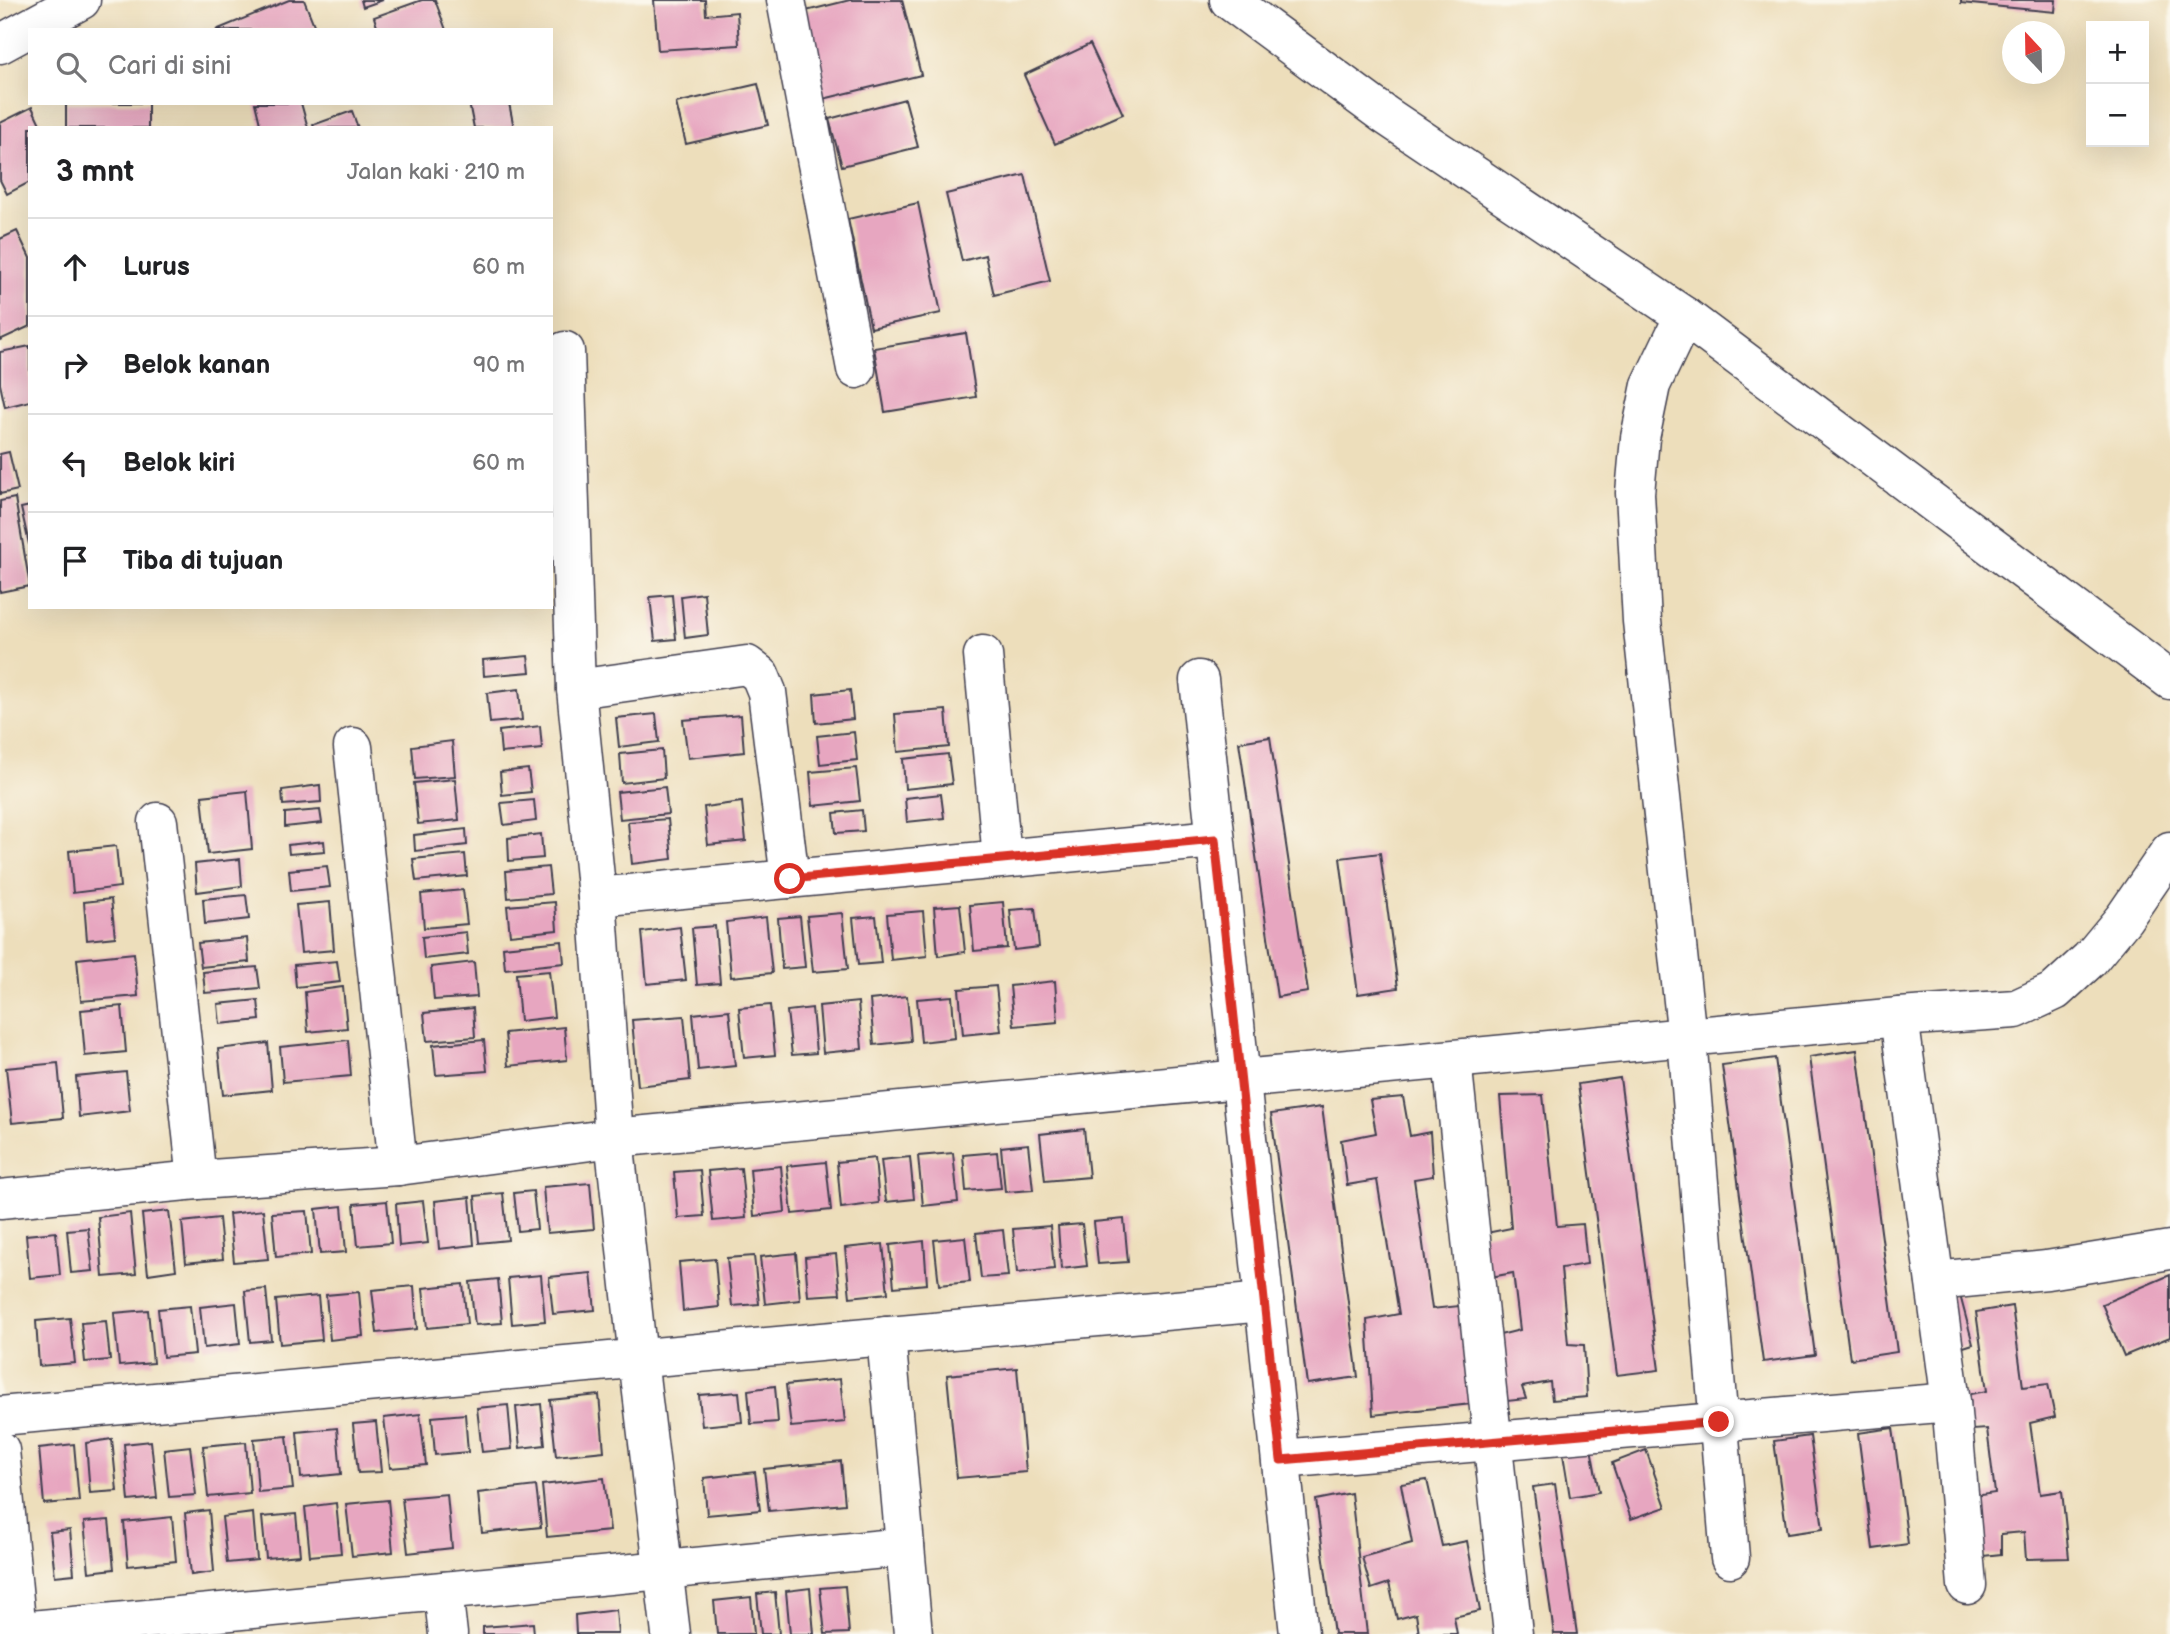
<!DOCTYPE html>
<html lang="id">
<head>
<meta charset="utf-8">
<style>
  :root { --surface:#fff; --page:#f6f6f6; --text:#202124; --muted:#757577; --line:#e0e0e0 }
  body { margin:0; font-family:"Balsamiq Sans",sans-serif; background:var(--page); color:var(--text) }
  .controls { position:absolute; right:21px; top:21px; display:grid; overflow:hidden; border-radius:0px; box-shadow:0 7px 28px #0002 }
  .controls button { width:63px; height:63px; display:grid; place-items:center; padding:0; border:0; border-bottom:2px solid var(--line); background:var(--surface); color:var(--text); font:35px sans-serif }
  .compass { position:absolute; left:2002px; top:21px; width:63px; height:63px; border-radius:50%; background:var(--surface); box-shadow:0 7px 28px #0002; rotate:338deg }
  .stop { position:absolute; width:21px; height:21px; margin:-16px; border:5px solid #d93025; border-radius:50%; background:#fff }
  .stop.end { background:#d93025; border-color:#fff; box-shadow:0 2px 7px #0008 }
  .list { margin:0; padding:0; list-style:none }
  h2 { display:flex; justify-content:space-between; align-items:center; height:91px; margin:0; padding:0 28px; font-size:30px }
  h2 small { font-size:23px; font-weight:400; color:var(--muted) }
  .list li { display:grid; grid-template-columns:46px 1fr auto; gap:21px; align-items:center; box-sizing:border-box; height:98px; padding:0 28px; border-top:2px solid var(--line) }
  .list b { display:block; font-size:26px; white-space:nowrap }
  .list em { font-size:23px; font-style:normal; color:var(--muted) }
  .icon { flex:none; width:38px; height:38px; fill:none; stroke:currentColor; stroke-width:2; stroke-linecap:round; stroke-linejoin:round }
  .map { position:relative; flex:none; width:2170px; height:1634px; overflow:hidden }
  .search { position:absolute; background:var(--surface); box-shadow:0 7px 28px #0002; left:28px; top:28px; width:525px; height:77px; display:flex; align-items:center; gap:18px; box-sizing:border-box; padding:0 24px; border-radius:0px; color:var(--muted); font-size:26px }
  .panel { position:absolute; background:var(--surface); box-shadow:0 7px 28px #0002; left:28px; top:126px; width:525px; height:483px; border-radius:0px }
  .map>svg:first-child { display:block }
  .building { fill:#e7a6c0 }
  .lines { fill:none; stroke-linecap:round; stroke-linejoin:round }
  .street-casing { stroke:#403e4e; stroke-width:41 }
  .secondary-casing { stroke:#403e4e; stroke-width:41 }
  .street { stroke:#fff; stroke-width:38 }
  .secondary { stroke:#fff; stroke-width:38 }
  .route { stroke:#d93025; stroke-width:9 }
</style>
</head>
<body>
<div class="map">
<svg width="2170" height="1634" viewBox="0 0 2170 1634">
  <rect width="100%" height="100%" fill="#fbf7ec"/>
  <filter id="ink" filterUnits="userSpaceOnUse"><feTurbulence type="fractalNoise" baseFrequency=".0143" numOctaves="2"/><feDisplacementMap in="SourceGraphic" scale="14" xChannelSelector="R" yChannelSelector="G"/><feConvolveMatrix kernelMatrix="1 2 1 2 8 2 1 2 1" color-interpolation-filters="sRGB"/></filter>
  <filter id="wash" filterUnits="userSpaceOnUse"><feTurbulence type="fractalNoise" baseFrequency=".00686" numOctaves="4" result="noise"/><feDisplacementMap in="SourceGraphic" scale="28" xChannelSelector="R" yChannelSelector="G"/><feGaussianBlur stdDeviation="1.57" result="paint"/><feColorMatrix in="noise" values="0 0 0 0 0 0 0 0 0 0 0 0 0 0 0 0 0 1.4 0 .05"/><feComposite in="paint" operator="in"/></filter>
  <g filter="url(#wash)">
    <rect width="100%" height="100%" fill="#eddebb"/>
    <g id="blocks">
      <g class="building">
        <path d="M289,0H304L316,30H216Z"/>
        <path d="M361,0H383L363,7Z"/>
        <path d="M422,0H435L446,30H378L374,17Z"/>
        <path d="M654,0H705L706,15L737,12L739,45L658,50Z"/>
        <path d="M850,0H902L921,75L815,101L794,14Z"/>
        <path d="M1961,0H2056L2055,12L1961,3Z"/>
        <path d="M1090,44L1123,114L1055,144L1024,75Z"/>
        <path d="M758,84L768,125L686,144L676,103Z"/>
        <path d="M905,99L918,147L842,166L829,119Z"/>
        <rect x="66" y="103" width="82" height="25"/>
        <path d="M255,103H301L308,128H261Z"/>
        <path d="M469,103H509L514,128H474Z"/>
        <path d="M32,107L42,128H30V182L7,194L0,180V123Z"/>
        <path d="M352,111L358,128H314L313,125Z"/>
        <path d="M1025,175L1050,281L994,295L985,255L962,261L946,194Z"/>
        <path d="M918,203L941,313L871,328L848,219Z"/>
        <path d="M17,231L30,258V326L0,340V239Z"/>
        <path d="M966,333L976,397L885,412L874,348Z"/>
        <path d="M30,346V401L5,407L0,384V352Z"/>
        <path d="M9,452L18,490L0,494V454Z"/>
        <path d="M15,498L30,586L0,592V501Z"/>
        <path d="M30,506V544H29L21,508Z"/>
        <path d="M704,593L708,635L685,638L681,596Z"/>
        <path d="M672,595L676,639L655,641L650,597Z"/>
        <path d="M528,656L530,672L484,676L483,660Z"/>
        <path d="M519,689L522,720L490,723L487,693Z"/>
        <path d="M850,690L853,719L816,723L814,694Z"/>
        <path d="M946,710L949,747L898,752L895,714Z"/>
        <path d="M656,714L659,742L619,747L616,718Z"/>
        <path d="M741,715L744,752L688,758L683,720Z"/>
        <path d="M540,726L542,749L501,753L499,731Z"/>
        <path d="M854,732L857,760L820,764L817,736Z"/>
        <path d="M1270,737L1308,992L1277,997L1239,742Z"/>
        <path d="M452,741L455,776L415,779L412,746Z"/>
        <path d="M662,750L664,778L622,783L620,754Z"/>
        <path d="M948,754L952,784L905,789L903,759Z"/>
        <path d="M856,768L860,801L813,806L810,772Z"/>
        <path d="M528,769L531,792L502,795L500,772Z"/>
        <path d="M455,779L459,820L418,824L414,783Z"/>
        <path d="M320,785L321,802L283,805L282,790Z"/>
        <path d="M665,787L668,814L620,819L617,792Z"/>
        <path d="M247,791L252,849L208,854L202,796Z"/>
        <path d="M941,794L944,818L907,822L905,798Z"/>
        <path d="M534,800L536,821L504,825L501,803Z"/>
        <path d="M742,802L746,841L708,845L704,807Z"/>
        <path d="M320,810L322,823L285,827V813Z"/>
        <path d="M862,810L864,831L836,833L834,813Z"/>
        <path d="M668,819L672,859L632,864L628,822Z"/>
        <path d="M466,829L467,845L415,851L414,835Z"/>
        <path d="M541,834L543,858L509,861L508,838Z"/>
        <path d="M324,841L325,851L289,854L288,845Z"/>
        <path d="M116,846L120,887L73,893L69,851Z"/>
        <path d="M1380,853L1398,988L1358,994L1340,858Z"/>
        <path d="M465,854L467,876L416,881L413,859Z"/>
        <path d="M240,859L242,886L197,892L195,864Z"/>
        <path d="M327,866L330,887L291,891L289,870Z"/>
        <path d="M548,867L551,894L508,898L506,871Z"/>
        <path d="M463,890L467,924L424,928L421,894Z"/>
        <path d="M246,895L249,919L205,924L203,899Z"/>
        <path d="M111,899L115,937L87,940L84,902Z"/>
        <path d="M330,902L334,950L301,953L296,905Z"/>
        <path d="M555,902L557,930L510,935L507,906Z"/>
        <path d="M1003,902L1007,948L974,951L970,905Z"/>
        <path d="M960,905L965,952L938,956L934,907Z"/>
        <path d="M1035,908L1039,947L1014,950L1010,910Z"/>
        <path d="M923,911L927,956L891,960L887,914Z"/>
        <path d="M842,913L848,969L813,972L807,916Z"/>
        <path d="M800,916L805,967L782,969L778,918Z"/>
        <path d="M876,916L881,963L858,965L853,918Z"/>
        <path d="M766,917L772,973L731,977L726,922Z"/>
        <path d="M715,926L720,983L697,985L692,928Z"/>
        <path d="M680,927L686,980L647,984L642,932Z"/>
        <path d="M466,932L468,954L424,959L422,937Z"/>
        <path d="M247,938L249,962L201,967L198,943Z"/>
        <path d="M562,941L564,963L505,969L503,947Z"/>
        <path d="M134,953L138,996L81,1001L77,959Z"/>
        <path d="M337,961L340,982L296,987L294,965Z"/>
        <path d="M474,962L477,997L434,1000L431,967Z"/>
        <path d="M257,967L260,988L205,993L203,972Z"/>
        <path d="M549,971L554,1017L520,1021L516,974Z"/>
        <path d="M1055,981L1058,1022L1014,1026L1010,986Z"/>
        <path d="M996,986L1001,1031L963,1035L959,989Z"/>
        <path d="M343,987L347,1028L308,1032L305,992Z"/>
        <path d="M907,996L911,1041L874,1045L870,1000Z"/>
        <path d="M952,996L955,1038L921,1042L917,999Z"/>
        <path d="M258,1000L260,1020L220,1024L218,1004Z"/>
        <path d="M858,1002L862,1049L823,1053L819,1006Z"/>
        <path d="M770,1005L775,1055L744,1058L739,1008Z"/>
        <path d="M122,1006L126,1052L85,1056L81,1010Z"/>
        <path d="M473,1008L475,1037L427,1041L424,1013Z"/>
        <path d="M812,1008L816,1053L792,1055L787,1011Z"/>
        <path d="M729,1010L735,1066L698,1070L693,1014Z"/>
        <path d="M684,1016L690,1080L638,1086L632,1020Z"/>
        <path d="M564,1027L567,1060L508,1066L505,1033Z"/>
        <path d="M348,1040L351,1076L283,1082L280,1047Z"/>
        <path d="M484,1040L487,1071L436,1075L433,1045Z"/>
        <path d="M268,1043L272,1090L223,1095L218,1049Z"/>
        <path d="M1857,1050L1897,1352L1850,1359L1809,1057Z"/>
        <path d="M1775,1058L1815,1355L1763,1362L1722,1065Z"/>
        <path d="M58,1063L63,1118L12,1123L6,1068Z"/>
        <path d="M126,1072L130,1111L79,1117L76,1077Z"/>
        <path d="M1620,1078L1659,1370L1617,1375L1578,1084Z"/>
        <path d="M1543,1095L1557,1226L1583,1224L1587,1264L1561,1268L1568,1344L1584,1345L1587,1397L1552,1400L1550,1382L1522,1387L1526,1399L1498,1402L1488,1338L1520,1330L1513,1273L1485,1278L1477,1235L1511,1228L1500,1096Z"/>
        <path d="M1403,1097L1410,1136L1430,1132L1433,1176L1414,1179L1432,1309L1459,1306L1471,1404L1373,1415L1367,1320L1399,1314L1377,1180L1347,1185L1341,1140L1376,1133L1370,1100Z"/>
        <path d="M1322,1107L1358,1377L1307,1384L1271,1114Z"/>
        <path d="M1084,1129L1089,1177L1045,1181L1040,1134Z"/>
        <path d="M1028,1144L1033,1190L1005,1192L1001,1147Z"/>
        <path d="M997,1152L1001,1188L966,1191L963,1155Z"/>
        <path d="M953,1153L958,1202L923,1206L918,1156Z"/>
        <path d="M910,1157L914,1199L886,1202L881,1160Z"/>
        <path d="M875,1158L879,1203L841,1208L837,1162Z"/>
        <path d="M826,1162L831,1210L792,1214L787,1166Z"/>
        <path d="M781,1166L785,1212L754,1216L750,1169Z"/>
        <path d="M741,1168L746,1218L713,1221L708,1171Z"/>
        <path d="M700,1170L704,1216L678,1218L674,1172Z"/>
        <path d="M590,1183L594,1229L547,1233L543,1187Z"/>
        <path d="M533,1191L537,1229L518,1231L514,1193Z"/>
        <path d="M503,1193L508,1240L479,1243L475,1196Z"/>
        <path d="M470,1197L474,1245L439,1249L435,1201Z"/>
        <path d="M387,1201L391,1243L358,1246L354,1204Z"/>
        <path d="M423,1201L428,1243L399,1246L396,1204Z"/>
        <path d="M342,1206L346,1252L320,1254L316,1209Z"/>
        <path d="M263,1210L268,1259L234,1262L229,1214Z"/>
        <path d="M169,1211L176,1270L148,1274L142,1214Z"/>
        <path d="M307,1211L311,1254L276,1257L272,1213Z"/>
        <path d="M130,1213L136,1274L103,1277L98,1217Z"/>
        <path d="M219,1218L223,1259L186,1263L182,1222Z"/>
        <path d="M1124,1219L1128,1262L1098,1264L1094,1222Z"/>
        <path d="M1082,1224L1087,1266L1061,1269L1058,1226Z"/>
        <path d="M1050,1226L1054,1269L1017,1273L1013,1229Z"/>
        <path d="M88,1228L93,1271L71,1273L67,1230Z"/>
        <path d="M1003,1230L1008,1276L981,1278L976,1233Z"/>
        <path d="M56,1232L60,1275L30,1278L26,1235Z"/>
        <path d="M965,1237L970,1282L939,1285L934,1240Z"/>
        <path d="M924,1241L927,1284L894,1287L890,1245Z"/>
        <path d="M883,1244L888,1293L850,1297L845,1248Z"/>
        <path d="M796,1253L800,1300L765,1304L760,1257Z"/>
        <path d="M836,1254L840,1294L808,1296L805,1257Z"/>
        <path d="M754,1256L759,1304L732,1306L727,1258Z"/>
        <path d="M715,1259L719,1307L683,1311L679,1262Z"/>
        <path d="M591,1273L595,1310L553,1314L549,1277Z"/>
        <path d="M541,1275L545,1321L512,1324L508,1278Z"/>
        <path d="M2170,1275V1337L2124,1356L2102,1304Z"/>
        <path d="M498,1279L502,1323L475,1325L470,1282Z"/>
        <path d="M463,1284L467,1324L427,1328L423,1288Z"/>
        <path d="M414,1286L417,1329L377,1333L372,1290Z"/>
        <path d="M266,1289L271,1340L250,1342L245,1291Z"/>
        <path d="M359,1292L363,1336L330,1340L326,1295Z"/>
        <path d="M1960,1295L1973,1344L1954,1350L1941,1299Z"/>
        <path d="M318,1296L322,1340L280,1344L276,1300Z"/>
        <path d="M236,1303L240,1344L204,1348L200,1307Z"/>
        <path d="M190,1306L195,1354L163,1357L158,1309Z"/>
        <path d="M2012,1306L2023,1387L2048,1384L2055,1417L2030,1423L2040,1494L2062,1491L2069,1558L2026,1559L2024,1532L2001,1534V1554L1974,1557L1967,1497L1995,1493L1987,1429L1957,1431L1954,1397L1987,1391L1976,1312Z"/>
        <path d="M148,1310L153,1363L119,1366L114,1313Z"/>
        <path d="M70,1318L75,1363L39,1366L36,1321Z"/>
        <path d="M106,1321L110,1360L85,1362L81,1323Z"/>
        <path d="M1017,1368L1026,1472L957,1478L947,1375Z"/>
        <path d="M840,1379L845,1422L791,1427L786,1385Z"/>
        <path d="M775,1386L778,1422L751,1424L748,1390Z"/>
        <path d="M739,1392L742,1422L702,1426L699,1395Z"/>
        <path d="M599,1395L604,1451L556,1456L550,1400Z"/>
        <path d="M541,1404L545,1445L520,1448L516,1407Z"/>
        <path d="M508,1405L512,1449L482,1452L477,1408Z"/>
        <path d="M420,1414L426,1465L390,1468L384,1418Z"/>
        <path d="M465,1414L468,1452L435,1455L432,1417Z"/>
        <path d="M376,1422L381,1472L358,1473L353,1424Z"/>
        <path d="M337,1428L341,1474L301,1478L297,1432Z"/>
        <path d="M1893,1428L1908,1544L1873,1549L1858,1433Z"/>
        <path d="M287,1436L293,1489L258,1492L254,1439Z"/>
        <path d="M1810,1436L1823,1529L1787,1534L1774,1441Z"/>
        <path d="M1589,1437L1599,1492L1570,1497L1561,1442Z"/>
        <path d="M112,1439L117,1491L90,1493L86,1443Z"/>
        <path d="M151,1441L157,1498L129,1501L124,1444Z"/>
        <path d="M246,1442L250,1493L208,1497L203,1446Z"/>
        <path d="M74,1444L79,1501L44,1504L39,1448Z"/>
        <path d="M190,1446L196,1495L169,1497L164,1449Z"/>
        <path d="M1646,1450L1666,1507L1631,1519L1612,1463Z"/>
        <path d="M841,1461L845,1504L769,1511L764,1469Z"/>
        <path d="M755,1472L760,1510L707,1515L704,1478Z"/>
        <path d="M604,1478L610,1531L547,1537L542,1485Z"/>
        <path d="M1427,1480L1442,1546L1467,1541L1480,1611L1454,1617L1457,1634H1419L1416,1614L1397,1619L1389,1583L1371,1589L1362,1557L1412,1543L1401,1484Z"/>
        <path d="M1555,1484L1577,1634H1554L1533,1487Z"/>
        <path d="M536,1486L541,1527L482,1533L478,1493Z"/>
        <path d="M1351,1493L1367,1634H1334L1316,1500Z"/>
        <path d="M447,1494L452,1548L408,1553L402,1498Z"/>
        <path d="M388,1500L393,1552L352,1556L346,1504Z"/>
        <path d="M336,1503L341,1553L310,1556L305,1507Z"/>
        <path d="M209,1510L214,1572L191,1575L185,1513Z"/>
        <path d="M253,1513L257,1560L227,1563L222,1517Z"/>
        <path d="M296,1514L300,1555L266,1558L262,1517Z"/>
        <path d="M172,1517L176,1561L128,1566L124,1522Z"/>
        <path d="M109,1520L114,1569L89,1572L84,1522Z"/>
        <path d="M70,1530L74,1574L55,1576L50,1532Z"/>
        <path d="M845,1586L849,1633L825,1634L820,1588Z"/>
        <path d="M810,1588L814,1634H790L786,1591Z"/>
        <path d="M775,1592L779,1634H761L757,1594Z"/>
        <path d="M751,1597L754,1634H717L714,1601Z"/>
        <path d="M616,1610L618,1634H576L575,1615Z"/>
        <path d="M533,1623L534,1634H483V1627Z"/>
      </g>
    </g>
  </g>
  <g filter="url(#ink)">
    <use href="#blocks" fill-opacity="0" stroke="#403e4e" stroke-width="2"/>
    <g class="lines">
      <defs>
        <g id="street">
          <path d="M786,0L856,369"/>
          <path d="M1229,0L1385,115L1684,316L2170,680"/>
          <path d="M1684,316L1651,385L1640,438L1635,493L1642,621L1687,1038L1730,1558"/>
          <path d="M565,351L576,689L597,897L614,1138L638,1359L671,1634"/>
          <path d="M983,655L1002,858"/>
          <path d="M1199,680L1299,1634"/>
          <path d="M576,689L747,665L760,675L767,692L790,879"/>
          <path d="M353,747L398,1166"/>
          <path d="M158,822L197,1180"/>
          <path d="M597,897L1215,839"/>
          <path d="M1899,1017L1951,1402L1967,1585"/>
          <path d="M1452,1060L1513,1634"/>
          <path d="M0,1199L197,1180L398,1166L614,1138L1899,1017L2016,1009L2055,991L2090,959L2124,918L2170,851"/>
          <path d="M1935,1281L2047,1270L2170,1250"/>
          <path d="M886,1336L913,1634"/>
          <path d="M0,1416L1264,1302"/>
          <path d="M0,1450L17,1632"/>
          <path d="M1281,1459L1951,1402"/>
          <path d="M443,1591L448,1634"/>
          <path d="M0,1633L905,1547"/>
        </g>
        <path id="secondary" d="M0,44L81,0"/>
      </defs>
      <use href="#street" class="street-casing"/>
      <use href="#secondary" class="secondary-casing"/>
      <use href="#street" class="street"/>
      <use href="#secondary" class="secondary"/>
    </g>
  </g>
  <g class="lines" filter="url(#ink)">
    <path class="route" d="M790,879L1215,839L1281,1460L1719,1422"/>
  </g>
</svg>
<div class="controls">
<button>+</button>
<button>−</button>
</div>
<svg class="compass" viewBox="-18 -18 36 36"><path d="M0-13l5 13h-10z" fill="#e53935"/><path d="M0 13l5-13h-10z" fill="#757577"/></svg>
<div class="stop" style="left:790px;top:879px"></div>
<div class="stop end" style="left:1719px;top:1422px"></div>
<div class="search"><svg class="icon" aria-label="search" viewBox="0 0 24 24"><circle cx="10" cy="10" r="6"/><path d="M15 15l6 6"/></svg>Cari di sini</div>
<section class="panel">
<h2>3 mnt<small>Jalan kaki · 210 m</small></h2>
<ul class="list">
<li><svg class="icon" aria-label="ahead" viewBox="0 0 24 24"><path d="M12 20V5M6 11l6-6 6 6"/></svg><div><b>Lurus</b></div><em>60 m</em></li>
<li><svg class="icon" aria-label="right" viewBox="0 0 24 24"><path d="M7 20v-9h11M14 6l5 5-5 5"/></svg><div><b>Belok kanan</b></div><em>90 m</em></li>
<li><svg class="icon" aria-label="left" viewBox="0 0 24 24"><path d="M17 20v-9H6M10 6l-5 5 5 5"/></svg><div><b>Belok kiri</b></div><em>60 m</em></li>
<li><svg class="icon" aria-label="arrive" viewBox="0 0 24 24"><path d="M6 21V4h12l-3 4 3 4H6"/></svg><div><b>Tiba di tujuan</b></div></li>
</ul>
</section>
</div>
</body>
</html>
